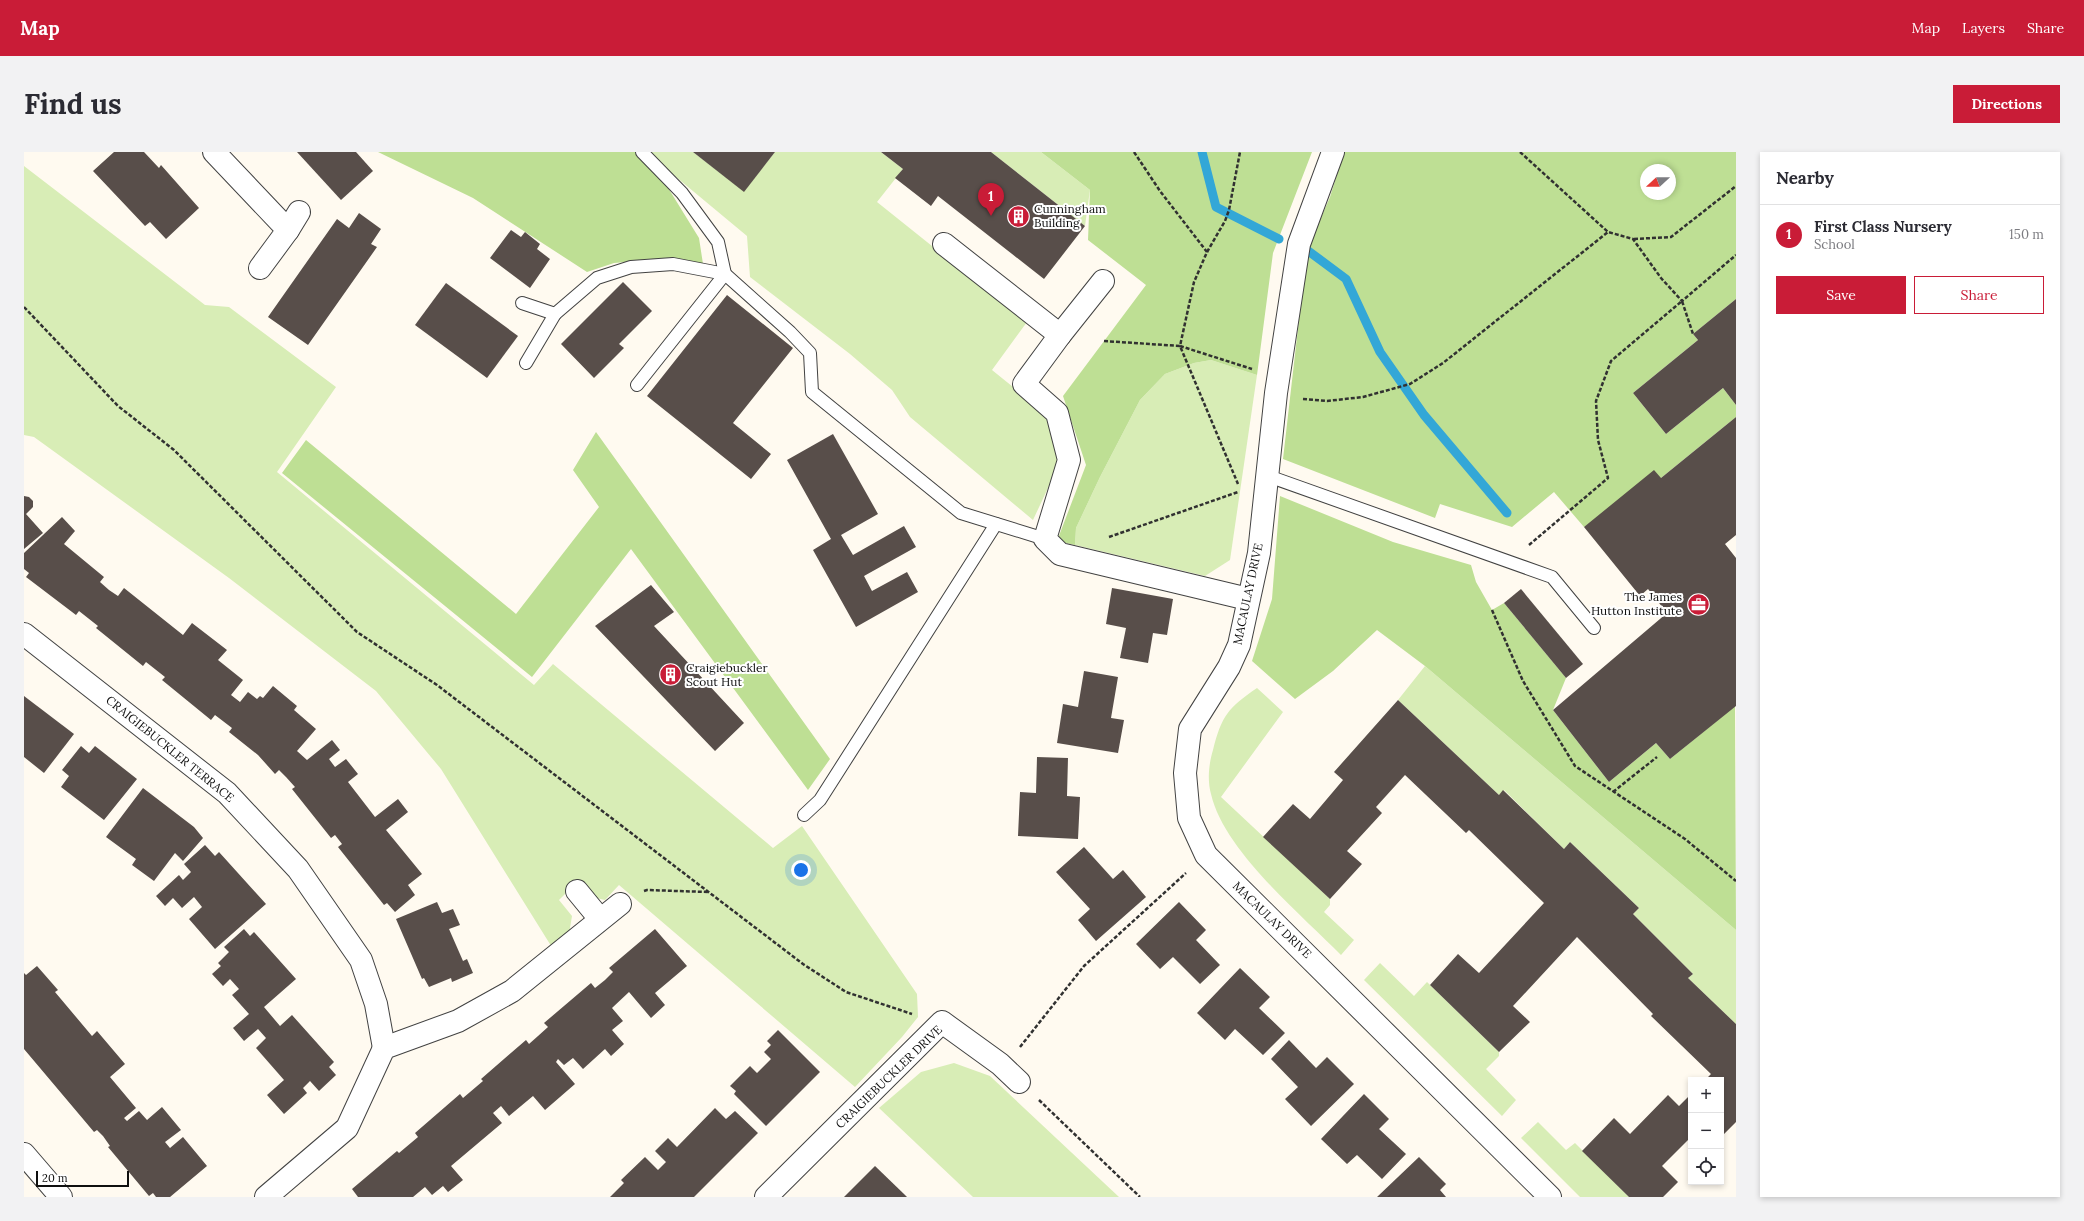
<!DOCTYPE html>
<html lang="en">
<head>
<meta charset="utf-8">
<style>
  :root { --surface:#fff; --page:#f2f2f3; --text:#2b2b33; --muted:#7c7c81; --line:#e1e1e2; --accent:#c91c37 }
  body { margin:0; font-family:Lora,serif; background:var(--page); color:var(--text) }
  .controls { position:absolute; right:12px; bottom:12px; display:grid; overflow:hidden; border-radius:0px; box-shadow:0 2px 6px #0003 }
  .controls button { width:36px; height:36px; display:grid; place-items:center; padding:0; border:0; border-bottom:1px solid var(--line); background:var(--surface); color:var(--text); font:20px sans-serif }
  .compass { position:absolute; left:1616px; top:12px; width:36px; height:36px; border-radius:50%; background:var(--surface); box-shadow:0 2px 6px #0003; rotate:249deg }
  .scale { position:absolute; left:12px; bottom:10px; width:93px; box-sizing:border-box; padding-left:4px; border:2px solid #0f0f0f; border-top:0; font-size:11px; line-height:14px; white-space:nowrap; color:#0f0f0f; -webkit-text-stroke:3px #fff; paint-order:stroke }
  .you { position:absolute; left:777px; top:718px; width:14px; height:14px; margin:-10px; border:3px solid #fff; border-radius:50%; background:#1a73e8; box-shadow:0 0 0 6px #1a73e833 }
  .badge { display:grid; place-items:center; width:26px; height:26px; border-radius:50%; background:var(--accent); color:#fff; font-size:13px; font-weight:700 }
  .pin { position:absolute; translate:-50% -33px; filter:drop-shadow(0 1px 2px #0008) }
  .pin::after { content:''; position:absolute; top:21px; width:14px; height:12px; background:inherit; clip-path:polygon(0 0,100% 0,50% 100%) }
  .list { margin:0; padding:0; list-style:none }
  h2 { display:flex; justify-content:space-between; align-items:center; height:52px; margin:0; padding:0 16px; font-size:17px }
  h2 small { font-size:13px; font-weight:400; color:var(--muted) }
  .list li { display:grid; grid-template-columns:26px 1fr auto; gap:12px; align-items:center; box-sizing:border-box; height:60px; padding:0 16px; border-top:1px solid var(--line) }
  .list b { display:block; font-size:15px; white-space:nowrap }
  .list p { margin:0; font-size:13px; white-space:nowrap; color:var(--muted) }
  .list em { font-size:13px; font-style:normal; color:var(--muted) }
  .actions { display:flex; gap:8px; padding:12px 16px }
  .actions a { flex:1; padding:9px 0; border:1px solid var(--accent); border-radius:0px; text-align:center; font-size:14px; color:var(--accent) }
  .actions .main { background:var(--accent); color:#fff }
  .icon { flex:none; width:22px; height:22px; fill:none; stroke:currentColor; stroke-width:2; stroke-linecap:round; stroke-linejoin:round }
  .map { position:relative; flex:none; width:1712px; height:1045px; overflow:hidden; border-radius:0px }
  header { display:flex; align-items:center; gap:24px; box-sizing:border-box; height:56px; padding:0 20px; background:var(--accent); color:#fff }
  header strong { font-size:19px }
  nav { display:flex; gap:22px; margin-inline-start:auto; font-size:14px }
  .intro { display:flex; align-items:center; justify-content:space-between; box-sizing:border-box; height:96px; padding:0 24px }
  h1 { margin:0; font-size:28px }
  .button { padding:10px 18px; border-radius:0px; background:var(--accent); color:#fff; font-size:14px; font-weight:700 }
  main { display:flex; gap:24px; padding:0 24px }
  aside { flex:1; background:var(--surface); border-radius:0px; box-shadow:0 2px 6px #0003 }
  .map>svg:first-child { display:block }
  .green { fill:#d8edb6 }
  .forest { fill:#bedf94; fill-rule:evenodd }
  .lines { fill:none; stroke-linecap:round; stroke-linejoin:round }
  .stream { stroke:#33a7d7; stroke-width:9 }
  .building { fill:#584e4a }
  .service-casing { stroke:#424242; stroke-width:14 }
  .minor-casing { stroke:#424242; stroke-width:24 }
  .path { stroke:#313131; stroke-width:2.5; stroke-dasharray:4 2; stroke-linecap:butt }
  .service { stroke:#fff; stroke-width:12 }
  .minor { stroke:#fff; stroke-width:22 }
  .labels { text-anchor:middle; stroke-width:4; stroke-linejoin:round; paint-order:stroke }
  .poi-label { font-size:12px; fill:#0f0f0f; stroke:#fff; text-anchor:start }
  .street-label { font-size:12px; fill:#0f0f0f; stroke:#fff }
</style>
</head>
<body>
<header>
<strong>Map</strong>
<nav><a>Map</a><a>Layers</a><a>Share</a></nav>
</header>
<div class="intro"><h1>Find us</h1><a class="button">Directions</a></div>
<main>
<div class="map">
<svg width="1712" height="1045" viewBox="0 0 1712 1045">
  <rect width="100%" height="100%" fill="#fffaf0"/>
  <g class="green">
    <path d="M622,0H669L720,39L751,0H857L879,17L853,50L1003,170L968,218L1026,265L1038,306L1009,368L886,265L868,238L826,202L726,125L723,84Z"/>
    <path d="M967,0H1017L1066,38L1061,74Z"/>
    <path d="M0,14L181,153L205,155L312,235L253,320L510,533L529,512L749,696L778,674L893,842L894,865L878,885L831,935L595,733L581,748L564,744L551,732L535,748L548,764L545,782L529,797L417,617L352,539L205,426L10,285L0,283Z"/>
    <path d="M1187,208L1233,223L1206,408L1181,424L1051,393L1052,376L1076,325L1116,248L1141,222L1170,211Z"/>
    <path d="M1401,514L1712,778V872L1664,826L1669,822L1609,762L1615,756L1546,690L1540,697L1480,638L1475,643L1374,548Z"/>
    <path d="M1233,536L1259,560L1197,645L1306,747V753L1300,760L1330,788L1317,803C1277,762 1200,699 1187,642C1183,628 1185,611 1189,598C1198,563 1204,556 1233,536Z"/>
    <path d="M1356,811L1390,844L1403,830L1475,900V904L1462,917L1492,948L1478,964L1340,828Z"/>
    <path d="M930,911L966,924L1095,1045H949L855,956L897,920Z"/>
    <path d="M1514,970L1542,998L1551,991L1605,1045H1556L1497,986Z"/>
  </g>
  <g class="forest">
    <path d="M354,0H622L675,86L679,112L637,107L590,111L563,120L449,46Z"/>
    <path d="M1017,0H1288L1249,101L1233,223L1187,208L1170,211L1141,222L1116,248L1076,325L1052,376L1051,393L1033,389L1062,313L1039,244L1122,133L1064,88L1066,38Z"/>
    <path d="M1320,0H1712V147L1669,182L1674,188L1609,241L1642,282L1699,236L1712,253V265L1637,326L1560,375L1530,340L1488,375L1416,352L1411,366L1259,307L1283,98L1306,45ZM1622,18H1646V42H1622Z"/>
    <path d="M572,280L806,607L784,638L607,397L508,525L258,321L282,288L492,462L575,355L549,318Z"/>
    <path d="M1256,344L1369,390L1447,413L1452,430L1468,458L1480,451L1542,526L1529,558L1585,630L1632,591L1646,607L1711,554L1712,778L1401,514L1353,478L1309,519L1271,547L1228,509L1248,447Z"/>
  </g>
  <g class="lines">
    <g class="stream">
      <path d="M1178,0L1192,55L1255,87"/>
      <path d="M1283,98L1322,127L1356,200L1400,263L1483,361"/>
    </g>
  </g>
  <g class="building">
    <path d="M90,0H120L135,16L137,13L175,56L142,87L126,70L121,74L69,19Z"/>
    <path d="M273,0H332L349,19L317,48Z"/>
    <path d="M669,0H751L720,40Z"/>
    <path d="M857,0H967L1061,74L1020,127L914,44L907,54L871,26L879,17Z"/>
    <path d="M335,61L357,77L347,92L353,95L284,193L244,165L313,67L325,76Z"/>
    <path d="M487,78L497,85L501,80L516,92L513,97L526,107L506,136L466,106Z"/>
    <path d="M599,130L628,159L595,192L600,196L570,226L537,192Z"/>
    <path d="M422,131L494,184L463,226L391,173Z"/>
    <path d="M703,143L769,196L709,271L747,302L727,327L623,244Z"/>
    <path d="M1712,147V253L1699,236L1642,282L1609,241L1674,188L1669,182Z"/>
    <path d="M1712,265V383L1701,392L1712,406V554L1646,607L1632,591L1585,630L1529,558L1643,461L1624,437L1616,444L1560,375L1630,318L1637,326Z"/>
    <path d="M809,282L854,362L817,383L829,403L880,374L892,395L840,424L848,439L883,420L894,440L832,475L789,398L807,387L763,308Z"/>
    <path d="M0,344L5,345L9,349V355L2,362L19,381L0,397Z"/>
    <path d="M38,365L51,379L40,392L80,425L76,430L85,438L94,444L100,436L159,483L168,471L203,498L194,508L219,528L207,543L216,550L224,540L233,547L236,544L239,546L249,534L273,554L270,558L292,577L273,599L283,608L308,588L316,598L305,607L311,615L322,607L334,622L324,630L351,665L374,647L384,660L362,678L398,722L384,733L391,743L371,760L363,751L360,753L314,695L318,692L311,683L307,686L268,637L271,635L262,625L255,618L251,622L234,603L205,580L208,576L191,563L187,568L138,528L141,525L122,510L119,514L72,476L74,474L55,459L52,463L2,425L5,421L0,417V401Z"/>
    <path d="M627,433L650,460L630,474L720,571L691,599L571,474Z"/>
    <path d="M1088,436L1149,447L1143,483L1129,481L1124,511L1096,506L1102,476L1082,472Z"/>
    <path d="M1497,437L1559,512L1542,526L1480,451Z"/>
    <path d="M1060,519L1094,525L1087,566L1100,568L1094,601L1033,591L1039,552L1054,555Z"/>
    <path d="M0,544L50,582L20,621L0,605Z"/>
    <path d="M1374,548L1475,643L1479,638L1540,697L1546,690L1615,756L1609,762L1669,822L1664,826L1712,872V970L1697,985V928H1681L1687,922L1627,864L1629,862L1553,785L1489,854L1506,870L1475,900L1406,833L1434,802L1455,821L1520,751L1445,678L1442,681L1381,623L1352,655L1358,661L1323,699L1338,712L1306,747L1239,685L1269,652L1286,667L1319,628L1310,620Z"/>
    <path d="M57,594L65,601L71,594L113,627L80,668L37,635L45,624L38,618Z"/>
    <path d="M1013,605L1044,606L1043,644L1056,645L1054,687L994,684L996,640L1012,641Z"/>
    <path d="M119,636L170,675L179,686L159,709L151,701L130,729L108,713L112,707L82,685Z"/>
    <path d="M181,693L191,704L195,700L242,752L191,797L165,767L178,755L170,745L158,756L149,746L141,754L132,744L155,723L159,728L167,720L160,712Z"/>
    <path d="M1060,695L1089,727L1099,718L1122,745L1072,789L1054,768L1066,757L1032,720Z"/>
    <path d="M413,750L418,761L429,757L436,773L425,777L439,809L443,807L449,821L428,830L427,826L405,835L400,826L398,827L372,767Z"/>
    <path d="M1155,750L1182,778L1172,788L1196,813L1176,832L1149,805L1136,817L1112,792Z"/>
    <path d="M220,777L226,784L230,780L272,827L240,855L256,874L268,863L310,910L305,915L312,923L295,939L286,929L279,936L283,941L260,962L243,943L260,928L232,896L242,886L234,877L220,889L209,876L225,862L208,843L215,837L206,827L199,834L188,822L197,814L194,811L205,800L200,795Z"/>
    <path d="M631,777L663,814L631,841L641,853L627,866L605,840L588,856L599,869L588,878L600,892L587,904L581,897L559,917L549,906L540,913L534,907L532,910L551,932L521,958L509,944L485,964L477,954L469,961L478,971L427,1014L439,1028L424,1040L419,1034L408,1043L401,1035L389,1045H334L328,1037L373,999L375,1001L394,985L391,981L436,942L439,946L459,929L457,927L502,888L505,892L514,884L524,875L520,871L567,831L571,836L581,828L589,820L585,816Z"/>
    <path d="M13,814L34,838L31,840L68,884L73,879L101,912L86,925L112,956L100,966L103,969L115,959L123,968L138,955L157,978L141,990L146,996L159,985L183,1014L146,1045H132L129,1041L125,1044L84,995L86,994L79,984L73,978L70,980L0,897V821L2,823Z"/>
    <path d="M1216,816L1246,845L1235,856L1261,881L1239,903L1211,877L1201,888L1173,861Z"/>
    <path d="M754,878L796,920L742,974L710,942L712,939L706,934L726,914L733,921L747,907L740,900L747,893L743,889Z"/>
    <path d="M1265,888L1292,916L1303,905L1330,932L1287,974L1261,947L1274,935L1247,907Z"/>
    <path d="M1340,942L1365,967L1355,977L1382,1002L1358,1027L1333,1003L1323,1012L1297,987Z"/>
    <path d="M1667,942V985L1638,1014L1654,1030L1639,1045H1605L1558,999L1590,966L1606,982L1644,943L1655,954Z"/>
    <path d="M691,956L702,967L711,959L734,981L670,1045H586L600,1031L597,1028L621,1005L634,1018L642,1010L631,999L644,986L653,995Z"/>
    <path d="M1395,1005L1422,1032L1416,1038L1422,1045H1353Z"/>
    <path d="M851,1014L880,1042L883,1045H820Z"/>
  </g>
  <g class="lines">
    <defs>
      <g id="service">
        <path d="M498,151L531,162"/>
        <path d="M502,211L531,162L573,126L607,115L649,112L701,122L766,180L786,201L788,240L937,361L1021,387"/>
        <path d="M613,233L701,122L694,90L658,41L618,0"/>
        <path d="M1244,324L1528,425L1570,476"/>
        <path d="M780,663L796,648L972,372"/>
      </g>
      <g id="minor">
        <path d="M190,0L264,78L236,116"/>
        <path d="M1309,0L1275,92L1252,241L1235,401L1215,493L1205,515L1166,577L1161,621L1165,666L1182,703L1526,1045"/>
        <path d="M264,78L275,60"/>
        <path d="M920,92L1036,183L1000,232L1033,261L1045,308L1021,387L1036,402L1224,447"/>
        <path d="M1036,183L1079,129"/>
        <path d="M0,482L203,641L274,717L337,808L352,852L360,896"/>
        <path d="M553,739L576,767"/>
        <path d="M0,1002L37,1045"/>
        <path d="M242,1045L323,976L360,896L434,869L488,839L596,752"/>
        <path d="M742,1045L918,870L976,912L995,930"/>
      </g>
    </defs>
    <use href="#service" class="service-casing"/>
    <use href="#minor" class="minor-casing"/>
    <g class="path">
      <path d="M1110,0L1136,39L1183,100L1170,130L1156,194L1228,217"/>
      <path d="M1496,0L1584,80L1609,87L1637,126L1658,149L1712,103"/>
      <path d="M1610,87L1647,85L1712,34"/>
      <path d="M1183,100L1201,69L1205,58L1216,0"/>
      <path d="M0,155L94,254L150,298L333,480L413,533L779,812L822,840L888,862"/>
      <path d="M1080,189L1156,194L1214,332"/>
      <path d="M1279,247L1303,249L1339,245L1386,232L1419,211L1584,80"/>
      <path d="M1085,385L1214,340"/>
      <path d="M1505,393L1584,326L1574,288L1572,249L1587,209L1658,149L1669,182"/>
      <path d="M1468,458L1499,529L1551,614L1661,687L1712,729"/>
      <path d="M1589,640L1633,605"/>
      <path d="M620,739L623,738L684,740"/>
      <path d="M996,895L1060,814L1162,721"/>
      <path d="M1015,948L1116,1045"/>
    </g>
    <use href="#service" class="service"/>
    <use href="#minor" class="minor"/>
  </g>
  <defs>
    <symbol id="building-disc" viewBox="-11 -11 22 22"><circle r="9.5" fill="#c91c37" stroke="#fff"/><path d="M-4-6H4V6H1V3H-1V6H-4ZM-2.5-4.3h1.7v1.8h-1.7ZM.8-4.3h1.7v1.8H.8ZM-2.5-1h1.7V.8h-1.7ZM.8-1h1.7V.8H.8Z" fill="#fff"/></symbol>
    <symbol id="office-disc" viewBox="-11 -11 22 22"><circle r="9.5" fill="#c91c37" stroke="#fff"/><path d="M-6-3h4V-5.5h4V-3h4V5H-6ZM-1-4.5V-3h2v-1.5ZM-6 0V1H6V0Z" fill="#fff"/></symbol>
  </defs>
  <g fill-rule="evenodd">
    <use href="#building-disc" x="982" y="52" width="25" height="25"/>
    <use href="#office-disc" x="1662" y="440" width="25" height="25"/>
    <use href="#building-disc" x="634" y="510" width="25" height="25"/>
  </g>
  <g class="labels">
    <g class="poi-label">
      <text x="1010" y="61">Cunningham<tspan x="1010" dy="14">Building</tspan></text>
      <text x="1658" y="449" text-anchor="end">The James<tspan x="1658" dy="14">Hutton Institute</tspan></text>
      <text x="662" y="520">Craigiebuckler<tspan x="662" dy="14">Scout Hut</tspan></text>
    </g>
    <g class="street-label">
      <text transform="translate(1224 442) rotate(-78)" y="4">MACAULAY DRIVE</text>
      <text transform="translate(146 597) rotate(39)" y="4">CRAIGIEBUCKLER TERRACE</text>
      <text transform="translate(1248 768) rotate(44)" y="4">MACAULAY DRIVE</text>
      <text transform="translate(865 925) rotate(-44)" y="4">CRAIGIEBUCKLER DRIVE</text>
    </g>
  </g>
</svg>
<div class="controls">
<button>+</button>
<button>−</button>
<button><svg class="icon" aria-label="locate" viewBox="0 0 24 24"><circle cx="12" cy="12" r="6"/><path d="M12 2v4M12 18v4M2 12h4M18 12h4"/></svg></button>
</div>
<svg class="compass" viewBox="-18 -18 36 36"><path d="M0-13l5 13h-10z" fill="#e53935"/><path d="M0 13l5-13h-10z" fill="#7c7c81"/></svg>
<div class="scale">20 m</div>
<div class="you"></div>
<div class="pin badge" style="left:967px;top:64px">1</div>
</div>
<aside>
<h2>Nearby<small></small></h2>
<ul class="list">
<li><span class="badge">1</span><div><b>First Class Nursery</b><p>School</p></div><em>150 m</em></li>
</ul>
<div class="actions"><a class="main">Save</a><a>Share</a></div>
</aside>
</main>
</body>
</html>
